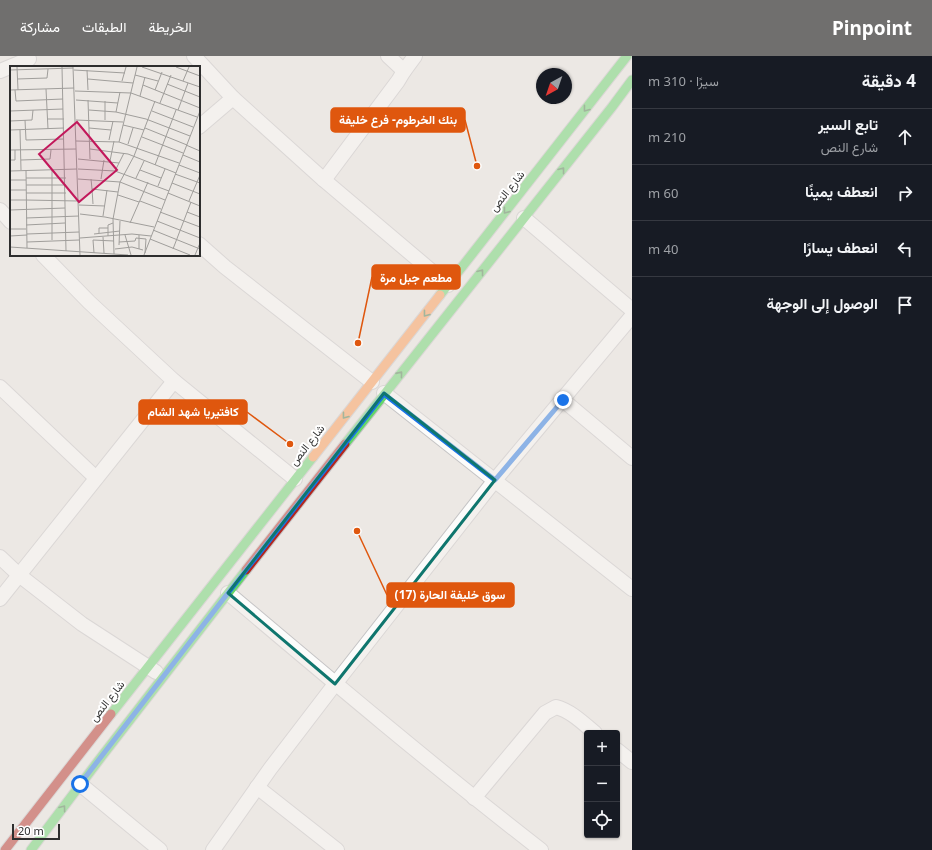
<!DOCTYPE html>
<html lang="ar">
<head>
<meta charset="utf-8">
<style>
  :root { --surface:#171b24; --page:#242831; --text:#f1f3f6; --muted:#9ea1a6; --line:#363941; --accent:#706f6e }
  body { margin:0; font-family:"Noto Sans",Vazirmatn,sans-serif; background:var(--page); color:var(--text); direction:rtl }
  .controls { position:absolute; right:12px; bottom:12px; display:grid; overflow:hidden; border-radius:4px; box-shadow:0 1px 3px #0004 }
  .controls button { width:36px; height:36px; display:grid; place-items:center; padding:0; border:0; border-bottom:1px solid var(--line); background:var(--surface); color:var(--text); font:20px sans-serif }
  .compass { position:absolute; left:536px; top:12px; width:36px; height:36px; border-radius:50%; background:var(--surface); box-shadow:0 1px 3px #0004; rotate:220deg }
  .scale { position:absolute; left:12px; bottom:10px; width:48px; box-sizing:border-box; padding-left:4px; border:2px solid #2e2e2e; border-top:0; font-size:11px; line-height:14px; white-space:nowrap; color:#2e2e2e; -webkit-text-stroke:3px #fff; paint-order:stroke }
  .stop { position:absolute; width:12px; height:12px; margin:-9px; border:3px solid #1a73e8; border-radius:50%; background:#fff }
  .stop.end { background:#1a73e8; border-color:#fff; box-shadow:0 1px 4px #0008 }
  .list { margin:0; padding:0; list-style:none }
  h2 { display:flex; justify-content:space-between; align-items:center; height:52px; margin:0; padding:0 16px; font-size:17px }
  h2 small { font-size:13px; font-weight:400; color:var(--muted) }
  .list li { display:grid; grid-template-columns:26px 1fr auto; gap:12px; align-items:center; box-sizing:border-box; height:56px; padding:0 16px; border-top:1px solid var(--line) }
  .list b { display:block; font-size:15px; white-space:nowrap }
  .list p { margin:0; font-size:13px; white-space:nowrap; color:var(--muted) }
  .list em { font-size:13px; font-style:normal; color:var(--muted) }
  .icon { flex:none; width:22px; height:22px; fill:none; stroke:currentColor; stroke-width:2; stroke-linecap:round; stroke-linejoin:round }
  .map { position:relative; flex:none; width:632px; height:794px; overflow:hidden; direction:ltr }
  header { display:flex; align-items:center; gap:24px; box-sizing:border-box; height:56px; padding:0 20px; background:var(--accent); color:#fff }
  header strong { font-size:19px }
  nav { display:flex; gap:22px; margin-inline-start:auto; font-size:14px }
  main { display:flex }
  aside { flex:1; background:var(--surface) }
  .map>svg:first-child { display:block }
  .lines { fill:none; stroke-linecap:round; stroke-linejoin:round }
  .street-casing { stroke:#c5c4c5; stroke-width:16 }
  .fast-casing { stroke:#c5c4c5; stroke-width:11 }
  .slow-casing { stroke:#c5c4c5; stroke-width:11 }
  .jam-casing { stroke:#c5c4c5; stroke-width:11 }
  .street { stroke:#fcfcfb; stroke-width:14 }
  .fast { stroke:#63d668; stroke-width:9 }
  .slow { stroke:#ff974d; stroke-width:9 }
  .jam { stroke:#b3261e; stroke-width:9 }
  .oneway { stroke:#467a48 }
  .route { stroke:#1a73e8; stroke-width:5 }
  .marked { fill:none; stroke:#0f766e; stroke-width:3; stroke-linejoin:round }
  .labels { text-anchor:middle; stroke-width:4; stroke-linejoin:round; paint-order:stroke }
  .street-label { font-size:11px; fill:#2e2e2e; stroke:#fff }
  .inset-road { fill:none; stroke:#a09e9b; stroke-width:1 }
  .view { fill:#c2185b; fill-opacity:0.15; stroke:#c2185b; stroke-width:2 }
  .inset-edge { fill:none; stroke:#2e2e2e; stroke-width:2 }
  .leader { fill:none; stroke:#df570e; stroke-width:1.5 }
  .callout-dot { fill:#df570e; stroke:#fff; stroke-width:1.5 }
  .callout { fill:#df570e; stroke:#df570e; stroke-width:1.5 }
  .callout-label { font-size:12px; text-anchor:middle; font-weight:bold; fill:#fff }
</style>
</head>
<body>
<header>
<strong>Pinpoint</strong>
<nav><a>الخريطة</a><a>الطبقات</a><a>مشاركة</a></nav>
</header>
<main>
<aside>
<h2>4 دقيقة<small>سيرًا · 310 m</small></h2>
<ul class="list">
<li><svg class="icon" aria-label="ahead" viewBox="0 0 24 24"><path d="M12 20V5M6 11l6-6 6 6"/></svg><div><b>تابع السير</b><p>شارع النص</p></div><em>210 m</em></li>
<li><svg class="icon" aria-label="right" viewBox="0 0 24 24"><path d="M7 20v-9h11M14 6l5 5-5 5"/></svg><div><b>انعطف يمينًا</b></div><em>60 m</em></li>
<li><svg class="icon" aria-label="left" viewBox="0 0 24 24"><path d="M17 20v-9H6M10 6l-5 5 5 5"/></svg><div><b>انعطف يسارًا</b></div><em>40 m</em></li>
<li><svg class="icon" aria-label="arrive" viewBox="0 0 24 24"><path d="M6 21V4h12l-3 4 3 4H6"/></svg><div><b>الوصول إلى الوجهة</b></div></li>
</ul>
</aside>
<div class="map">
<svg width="632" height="794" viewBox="0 0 632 794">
  <rect width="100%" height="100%" fill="#ece8e4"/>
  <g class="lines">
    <defs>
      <g id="street">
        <path d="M194,0L233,42L324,124L448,229"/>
        <path d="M0,15L29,3"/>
        <path d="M404,15L415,0"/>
        <path d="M199,71L233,42"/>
        <path d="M324,124L398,25L404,15L388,0"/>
        <path d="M0,154L11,166"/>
        <path d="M524,162L632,254"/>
        <path d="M199,188L225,211L372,326"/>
        <path d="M43,199L89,246L174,325L295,423"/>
        <path d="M0,331L96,422"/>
        <path d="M384,337L632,533"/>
        <path d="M563,344L632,402"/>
        <path d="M0,501L19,519L82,568L156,616"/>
        <path d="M228,537C331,624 434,711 541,794"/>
        <path d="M0,543L174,325"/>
        <path d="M617,694L632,706"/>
        <path d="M80,728L160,794"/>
        <path d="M257,731L337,794"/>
        <path d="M474,742L545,657L556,651C571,655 583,667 595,677"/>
        <path d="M213,794L270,713L335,628L495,424L632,260"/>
      </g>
      <g id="fast">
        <path d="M440,239L627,0"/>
        <path d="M345,388L612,51L632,24"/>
        <path d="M111,658L313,401"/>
        <path d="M31,794L102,700L246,514"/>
      </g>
      <path id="slow" d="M313,401L440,239"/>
      <g id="jam">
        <path d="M246,514L345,388"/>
        <path d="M5,794L111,658"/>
      </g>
    </defs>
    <use href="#street" class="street-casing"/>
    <use href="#fast" class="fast-casing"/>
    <use href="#slow" class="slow-casing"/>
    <use href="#jam" class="jam-casing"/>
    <use href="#street" class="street"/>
    <use href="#fast" class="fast"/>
    <use href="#slow" class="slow"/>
    <use href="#jam" class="jam"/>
  </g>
  <defs><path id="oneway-chevron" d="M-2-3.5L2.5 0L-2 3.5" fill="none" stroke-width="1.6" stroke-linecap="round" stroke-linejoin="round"/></defs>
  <g class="oneway">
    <use href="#oneway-chevron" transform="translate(586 53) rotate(128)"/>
    <use href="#oneway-chevron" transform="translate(562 114) rotate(-52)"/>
    <use href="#oneway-chevron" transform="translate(506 155) rotate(128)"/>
    <use href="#oneway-chevron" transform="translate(481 216) rotate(-52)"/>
    <use href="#oneway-chevron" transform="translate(426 258) rotate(128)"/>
    <use href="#oneway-chevron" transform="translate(400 318) rotate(-51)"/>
    <use href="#oneway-chevron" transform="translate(345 360) rotate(128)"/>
    <use href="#oneway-chevron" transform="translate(63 752) rotate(-53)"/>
  </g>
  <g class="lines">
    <path class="route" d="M80,728L228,537L384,338L495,424L563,344"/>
  </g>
  <path d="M0 0H632V794H0ZM384,337L495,424L335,628L228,537Z" fill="#ece8e4" fill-opacity=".55" fill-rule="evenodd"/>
  <path class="marked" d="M384,337L495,424L335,628L228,537Z"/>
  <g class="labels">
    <g class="street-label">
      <text transform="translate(507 135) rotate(-52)" y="4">شارع النص</text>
      <text transform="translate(307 389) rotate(-52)" y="4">شارع النص</text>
      <text transform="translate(107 645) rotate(-52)" y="4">شارع النص</text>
    </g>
  </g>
  <g transform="translate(10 10)">
    <rect width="190" height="190" fill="#ece8e4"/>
    <path class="inset-road" d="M7,1L8,24M52,1L56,185M63,1L70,189M132,1L190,21M166,1L190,10M0,4L63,2M64,4L115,7M77,4L78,24M125,9L148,15M7,13L37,12L38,3M78,13L123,17M112,15L116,1M173,15L179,1M157,18L190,31M133,19L190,42M36,23L38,63M0,24L64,22M5,24L6,35L53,33M145,24L152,6M65,25L121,27L187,51M130,30L135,11M66,34L108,37M78,34L80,93M150,37L161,9M79,44L106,46L136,53L180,70M168,44L178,17M0,45L53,43M142,45L183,61M106,46L110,26M37,53H54M15,54L16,74L54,73M66,54L113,56M95,54V35M0,55L22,54L23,44M113,59L134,64M79,62L101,64M135,62L177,79M0,64L54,62M10,64L11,104M132,71L173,87M99,74L103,55M66,75L109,76L169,97M109,76L127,1M118,78L123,62M176,79L190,85M80,83L118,88L166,107M0,84L66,83M173,89L190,96M68,93L109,97M0,94H5V84M11,94L40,93L41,84M100,95L104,75M145,99L166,44M169,99L190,107M68,103L105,105L159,125M16,104L17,182M42,104V174M130,104L151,112M0,105L67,103M105,105L114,87M165,108L190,117M16,112H56M126,112L134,95M68,113L110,116L155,134M81,113L82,123L108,126M91,113L94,94M0,114H16M162,117L190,128M16,119H56M148,120L155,103M82,123L83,138M0,124H16M16,127H56M158,127L190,140M108,129L129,136M0,134H16M16,134L68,135M130,135L151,143M179,135L190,109M69,139L95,140M0,144L55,142M150,146L190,161M177,146L190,151M70,148L95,151L144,161M93,150L97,124M16,152L69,150M147,155L190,172M120,157L138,116M16,159L55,157M0,163H16M143,164L190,183M89,167V162H98M17,168L69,166M84,168L110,165M115,169L121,189M129,169V183M0,170L17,169M98,170V159L103,157M93,171L94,187M70,172L122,168L141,170M140,173L180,189M83,174L104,175M83,174L84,187M17,176L69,174M109,176L125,175L126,172L136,173M109,179L110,155M0,181L118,189M105,183L122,181L133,184M163,183L181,136M135,187L136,173M104,188L103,153L110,116L124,90L145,35M134,189L190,45M185,189L190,177"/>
    <path class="view" d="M67,56L107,104L69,136L29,88Z"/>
    <rect width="190" height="190" class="inset-edge"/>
  </g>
  <path class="leader" d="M477 110L465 64M358 287L372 221M290 388L247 356M357 475L387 539"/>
  <g class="callout-dot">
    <circle cx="477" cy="110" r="4"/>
    <circle cx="358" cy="287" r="4"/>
    <circle cx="290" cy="388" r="4"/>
    <circle cx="357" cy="475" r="4"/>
  </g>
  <g class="callout">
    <rect x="331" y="52" width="134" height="24" rx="4"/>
    <rect x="372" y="209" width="88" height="24" rx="4"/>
    <rect x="139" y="344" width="108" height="24" rx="4"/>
    <rect x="387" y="527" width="127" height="24" rx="4"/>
  </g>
  <g class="callout-label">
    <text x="398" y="68">بنك الخرطوم- فرع خليفة</text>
    <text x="416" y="226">مطعم جبل مرة</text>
    <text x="193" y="360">كافتيريا شهد الشام</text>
    <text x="450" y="543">سوق خليفة الحارة (17)</text>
  </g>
</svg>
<div class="controls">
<button>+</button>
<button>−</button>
<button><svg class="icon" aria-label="locate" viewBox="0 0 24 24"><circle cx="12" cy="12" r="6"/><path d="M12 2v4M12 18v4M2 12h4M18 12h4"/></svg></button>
</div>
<svg class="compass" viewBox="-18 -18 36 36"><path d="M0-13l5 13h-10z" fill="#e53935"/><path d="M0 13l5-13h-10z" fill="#9ea1a6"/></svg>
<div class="scale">20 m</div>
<div class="stop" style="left:80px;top:728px"></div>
<div class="stop end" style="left:563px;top:344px"></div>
</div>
</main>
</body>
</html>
